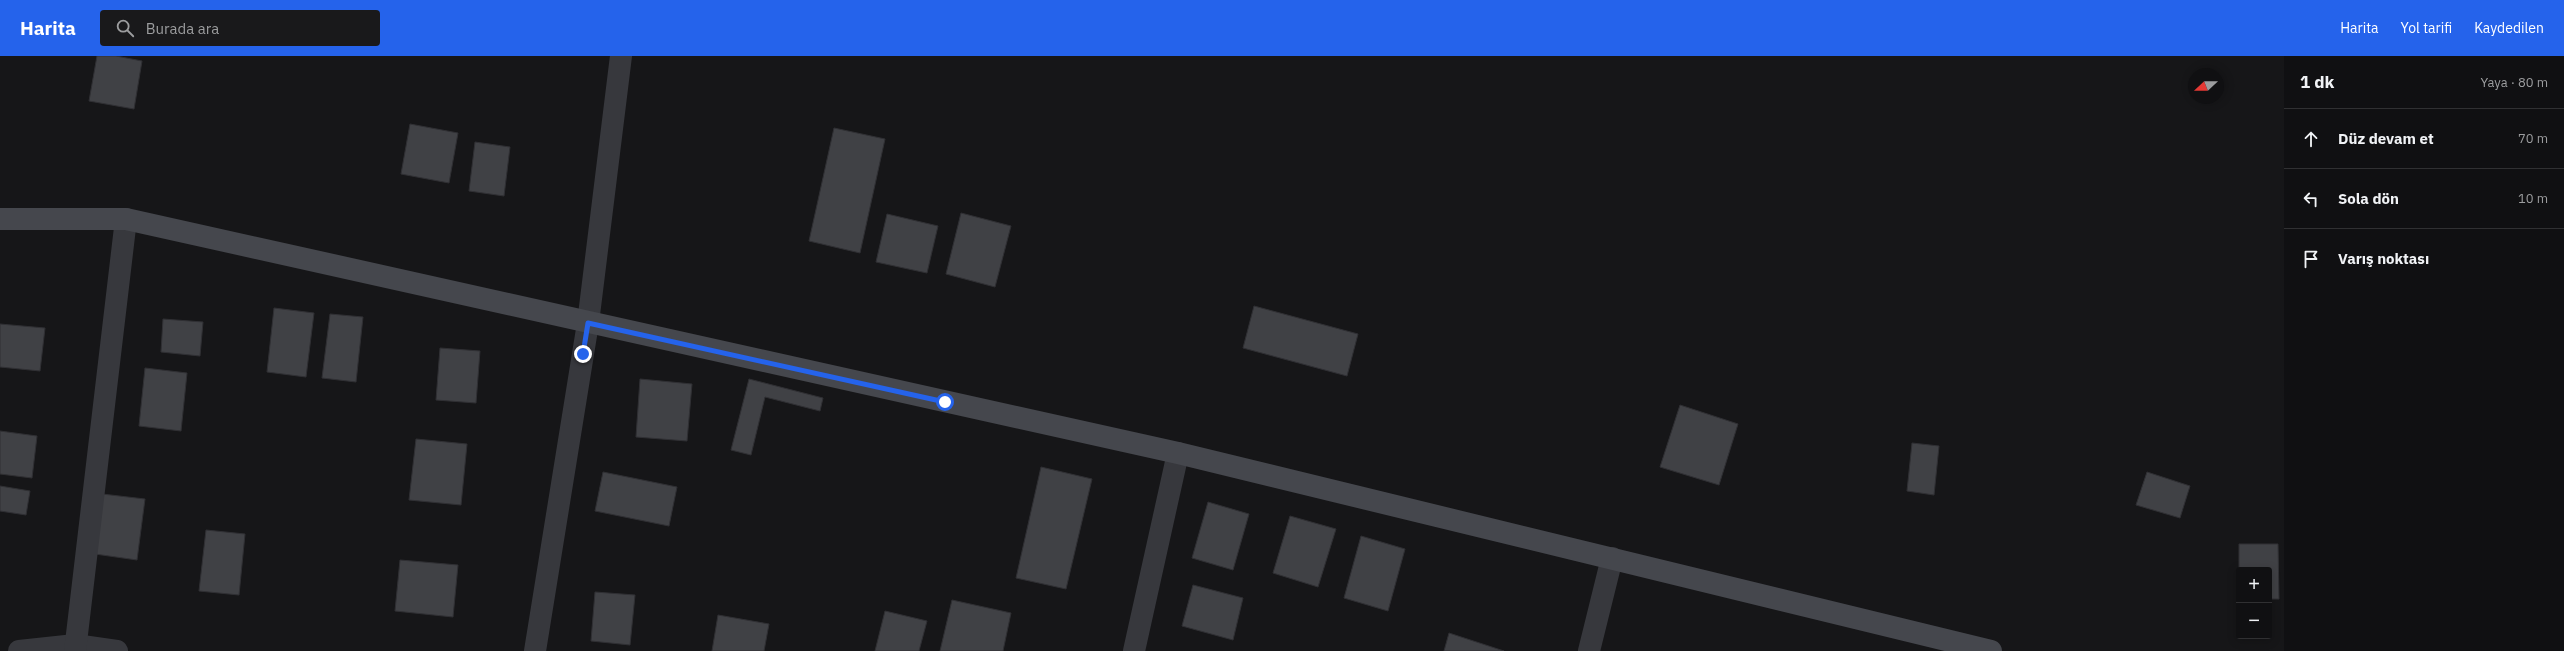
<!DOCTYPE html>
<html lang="tr">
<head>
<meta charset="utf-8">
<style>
  :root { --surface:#101012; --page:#19191b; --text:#f1f3f6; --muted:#9c9d9f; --line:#303032; --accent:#2563eb }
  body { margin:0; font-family:"IBM Plex Sans",sans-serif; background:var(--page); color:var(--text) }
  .controls { position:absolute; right:12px; bottom:12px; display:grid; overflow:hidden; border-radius:4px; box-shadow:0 2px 10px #0003 }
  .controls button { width:36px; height:36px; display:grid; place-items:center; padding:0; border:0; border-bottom:1px solid var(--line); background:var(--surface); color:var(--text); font:20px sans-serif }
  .compass { position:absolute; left:2188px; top:12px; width:36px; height:36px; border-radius:50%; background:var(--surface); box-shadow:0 2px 10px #0003; rotate:248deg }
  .stop { position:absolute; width:12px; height:12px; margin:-9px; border:3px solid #2563eb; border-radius:50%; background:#fff }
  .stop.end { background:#2563eb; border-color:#fff; box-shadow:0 1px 4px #0008 }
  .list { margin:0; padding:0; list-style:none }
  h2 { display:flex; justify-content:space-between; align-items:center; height:52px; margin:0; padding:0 16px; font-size:17px }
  h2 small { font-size:13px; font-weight:400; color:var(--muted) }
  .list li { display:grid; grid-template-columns:26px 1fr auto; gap:12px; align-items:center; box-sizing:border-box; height:60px; padding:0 16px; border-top:1px solid var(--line) }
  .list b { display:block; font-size:15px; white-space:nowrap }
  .list em { font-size:13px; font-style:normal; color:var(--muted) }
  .icon { flex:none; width:22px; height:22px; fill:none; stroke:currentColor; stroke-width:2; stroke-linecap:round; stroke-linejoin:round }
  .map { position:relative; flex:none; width:2284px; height:595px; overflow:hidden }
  header { display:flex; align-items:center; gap:24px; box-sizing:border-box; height:56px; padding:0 20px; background:var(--accent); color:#fff }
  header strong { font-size:19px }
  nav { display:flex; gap:22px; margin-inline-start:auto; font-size:14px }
  .search { width:280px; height:36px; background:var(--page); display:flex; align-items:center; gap:10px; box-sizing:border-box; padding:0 14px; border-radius:4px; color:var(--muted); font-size:15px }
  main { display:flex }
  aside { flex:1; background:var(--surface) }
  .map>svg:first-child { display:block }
  .building { fill:#404145; stroke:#303034 }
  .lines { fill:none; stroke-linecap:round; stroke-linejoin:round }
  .street { stroke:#37383d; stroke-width:22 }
  .secondary { stroke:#45474d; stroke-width:22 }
  .route { stroke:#2563eb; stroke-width:5 }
</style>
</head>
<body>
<header>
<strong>Harita</strong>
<div class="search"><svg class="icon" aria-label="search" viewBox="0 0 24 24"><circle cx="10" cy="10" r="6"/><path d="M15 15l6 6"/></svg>Burada ara</div>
<nav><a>Harita</a><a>Yol tarifi</a><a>Kaydedilen</a></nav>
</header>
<main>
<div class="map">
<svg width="2284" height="595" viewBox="0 0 2284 595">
  <rect width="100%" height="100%" fill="#161618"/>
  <g class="building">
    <path d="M97,0H116L142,5L134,53L89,45Z"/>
    <path d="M410,68L458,77L449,127L401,118Z"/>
    <path d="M834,72L885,83L860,197L809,185Z"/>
    <path d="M475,86L510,91L504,140L469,135Z"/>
    <path d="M961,157L1011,170L995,231L946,218Z"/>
    <path d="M887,158L938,170L927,217L876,206Z"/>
    <path d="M1254,250L1358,278L1347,320L1243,292Z"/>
    <path d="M274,252L314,257L306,321L267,316Z"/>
    <path d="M330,258L363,261L356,326L322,322Z"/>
    <path d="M163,263L203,266L200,300L161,296Z"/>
    <path d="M0,268L45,272L40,315L0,311Z"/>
    <path d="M440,292L480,295L476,347L436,344Z"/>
    <path d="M145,312L187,317L181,375L139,370Z"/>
    <path d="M640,323L692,328L687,385L636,381Z"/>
    <path d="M749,323L823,342L820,355L765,341L751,399L731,394Z"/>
    <path d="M1680,349L1738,368L1719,429L1660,411Z"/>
    <path d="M0,375L37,380L32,422L0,418Z"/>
    <path d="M416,383L467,388L461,449L409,444Z"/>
    <path d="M1912,387L1939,390L1934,439L1907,435Z"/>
    <path d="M1041,411L1092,423L1066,533L1016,522Z"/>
    <path d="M603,416L677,431L669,470L595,455Z"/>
    <path d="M2147,416L2190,430L2180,462L2136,449Z"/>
    <path d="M0,430L30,435L26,459L0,455Z"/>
    <path d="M102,438L145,443L137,504L95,498Z"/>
    <path d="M1208,446L1249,458L1233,514L1192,502Z"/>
    <path d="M1290,460L1336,473L1318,531L1273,517Z"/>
    <path d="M206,474L245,478L239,539L199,535Z"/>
    <path d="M1361,480L1405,493L1388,555L1344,542Z"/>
    <path d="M2239,488H2278L2279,543H2269V514H2239V538Z"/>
    <path d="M400,504L458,509L453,561L395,555Z"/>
    <path d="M1193,529L1243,542L1233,584L1182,570Z"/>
    <path d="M595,536L635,539L630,589L591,585Z"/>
    <path d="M952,544L1011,557L1003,595H940Z"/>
    <path d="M885,555L927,565L919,595H875Z"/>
    <path d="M718,559L769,568L764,595H712Z"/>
    <path d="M1449,577L1504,595H1444Z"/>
  </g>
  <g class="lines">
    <g class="street">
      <path d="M19,595L75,589L117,595"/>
      <path d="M75,595L126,163"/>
      <path d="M535,595L588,267L621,0"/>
      <path d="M1134,595L1178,397"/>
      <path d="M1589,595L1612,502"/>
    </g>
    <path class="secondary" d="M0,163H126L1178,397L1991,595"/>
  </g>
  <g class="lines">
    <path class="route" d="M583,298L588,267L945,346"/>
  </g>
</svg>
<div class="controls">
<button>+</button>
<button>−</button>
</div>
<svg class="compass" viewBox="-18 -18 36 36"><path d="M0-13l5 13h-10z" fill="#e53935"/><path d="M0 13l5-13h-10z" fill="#9c9d9f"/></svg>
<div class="stop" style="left:945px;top:346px"></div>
<div class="stop end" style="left:583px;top:298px"></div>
</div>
<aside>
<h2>1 dk<small>Yaya · 80 m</small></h2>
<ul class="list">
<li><svg class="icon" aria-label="ahead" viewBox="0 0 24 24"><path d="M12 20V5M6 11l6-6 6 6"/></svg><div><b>Düz devam et</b></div><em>70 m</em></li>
<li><svg class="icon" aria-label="left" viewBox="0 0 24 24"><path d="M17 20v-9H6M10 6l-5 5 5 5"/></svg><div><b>Sola dön</b></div><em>10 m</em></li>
<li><svg class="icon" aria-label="arrive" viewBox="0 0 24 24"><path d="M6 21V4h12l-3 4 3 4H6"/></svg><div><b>Varış noktası</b></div></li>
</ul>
</aside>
</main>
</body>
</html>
